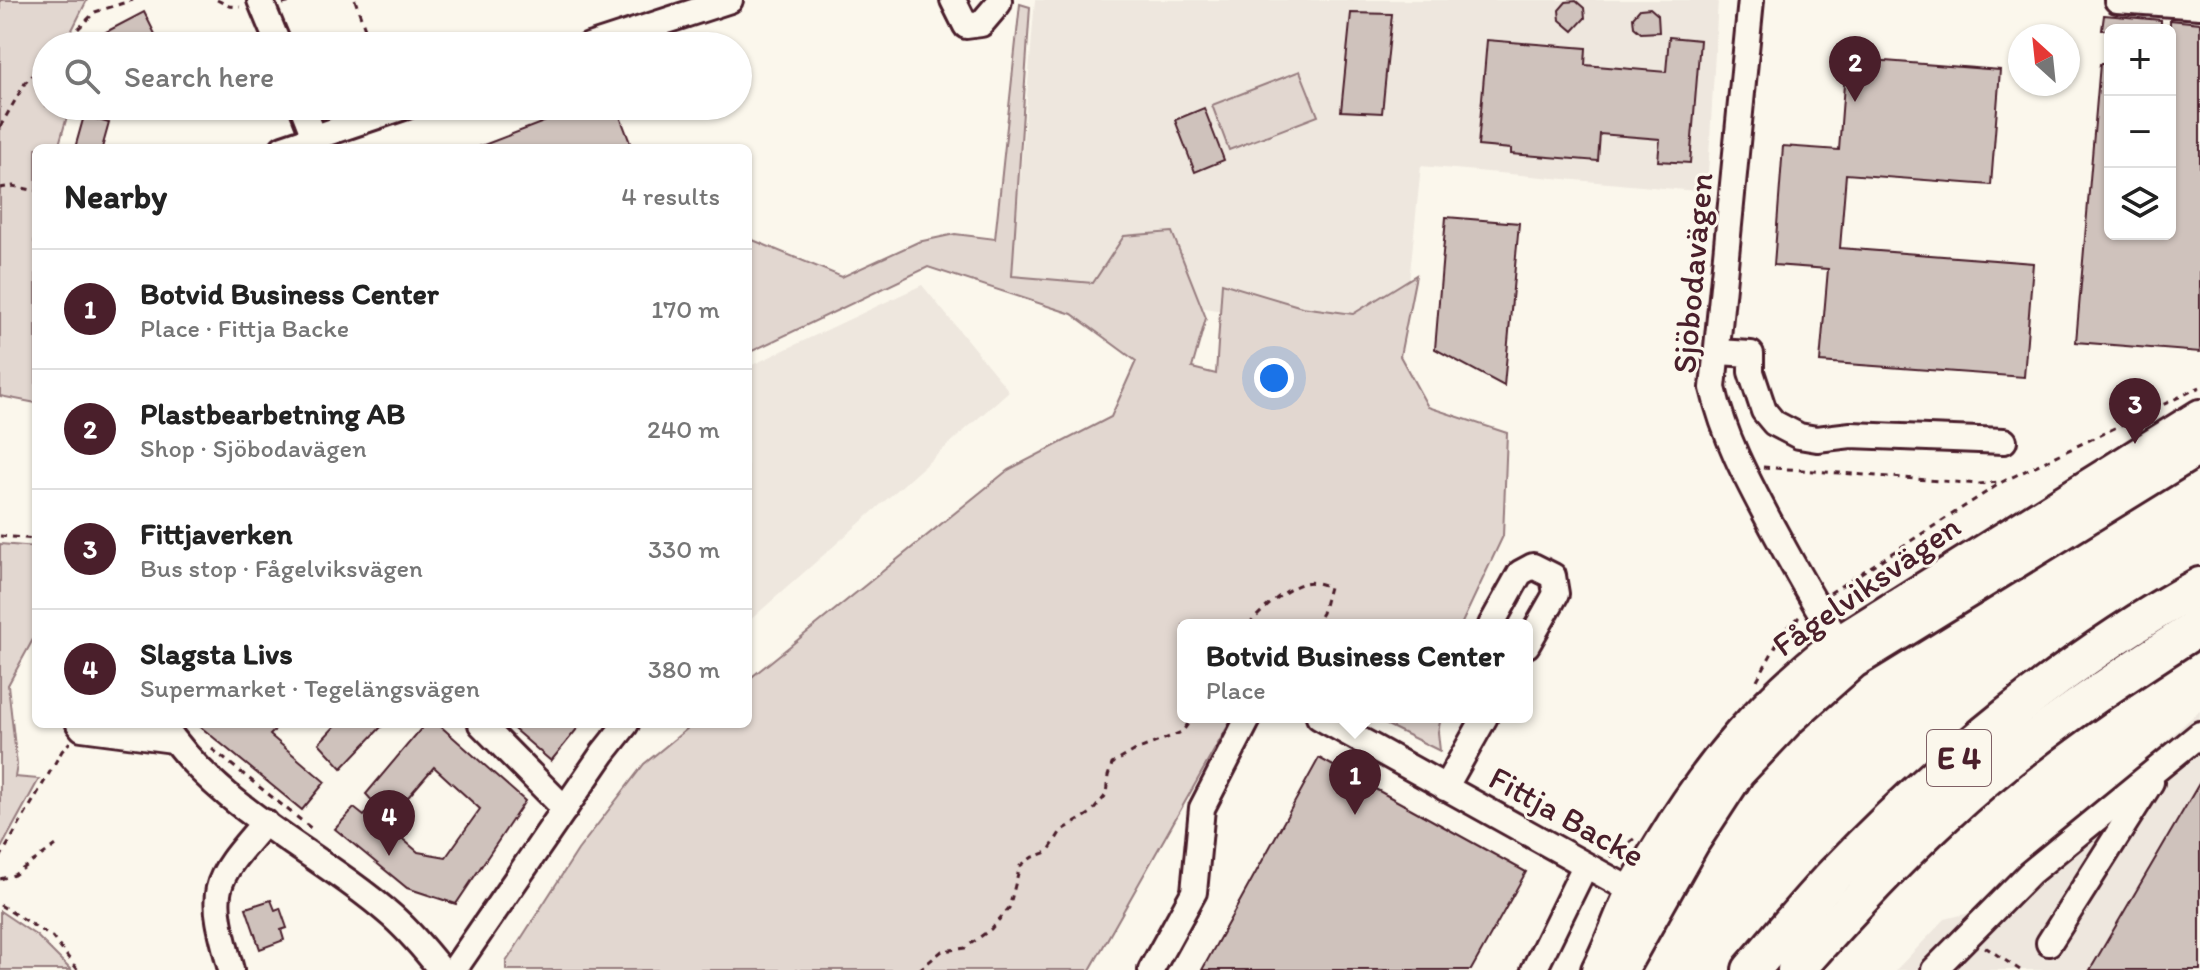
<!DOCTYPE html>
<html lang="en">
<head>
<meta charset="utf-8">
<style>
  :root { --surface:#fff; --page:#f6f6f6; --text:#222; --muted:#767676; --line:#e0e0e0; --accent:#4a1f2b }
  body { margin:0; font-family:Itim,sans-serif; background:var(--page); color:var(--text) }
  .controls { position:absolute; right:24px; top:24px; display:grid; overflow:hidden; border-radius:12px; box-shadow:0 2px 6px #0004 }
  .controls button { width:72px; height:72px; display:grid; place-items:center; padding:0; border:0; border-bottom:2px solid var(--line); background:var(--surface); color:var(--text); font:40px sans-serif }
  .compass { position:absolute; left:2008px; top:24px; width:72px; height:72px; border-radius:50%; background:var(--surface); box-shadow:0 2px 6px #0004; rotate:333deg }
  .you { position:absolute; left:1274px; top:378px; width:28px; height:28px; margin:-20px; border:6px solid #fff; border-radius:50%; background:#1a73e8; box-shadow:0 0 0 12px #1a73e833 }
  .badge { display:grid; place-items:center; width:52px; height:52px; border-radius:50%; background:var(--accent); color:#fff; font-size:26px; font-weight:700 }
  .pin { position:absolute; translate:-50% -66px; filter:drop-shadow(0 2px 4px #0008) }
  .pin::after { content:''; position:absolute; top:42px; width:28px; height:24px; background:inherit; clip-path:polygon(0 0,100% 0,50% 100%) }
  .popup { position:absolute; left:1177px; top:619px; width:356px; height:104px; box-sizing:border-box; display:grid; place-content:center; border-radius:12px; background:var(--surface); filter:drop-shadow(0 2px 6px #0005); font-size:26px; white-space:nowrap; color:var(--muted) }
  .popup b { font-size:30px; color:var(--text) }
  .popup::after { content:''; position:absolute; left:50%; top:100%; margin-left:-16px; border:16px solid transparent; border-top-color:var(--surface) }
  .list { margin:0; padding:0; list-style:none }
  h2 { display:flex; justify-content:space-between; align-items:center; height:104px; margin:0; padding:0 32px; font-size:34px }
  h2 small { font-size:26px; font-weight:400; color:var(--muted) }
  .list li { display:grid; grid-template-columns:52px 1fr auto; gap:24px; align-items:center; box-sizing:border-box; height:120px; padding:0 32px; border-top:2px solid var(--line) }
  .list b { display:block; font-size:30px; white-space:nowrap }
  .list p { margin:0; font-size:26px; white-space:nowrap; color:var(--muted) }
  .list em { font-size:26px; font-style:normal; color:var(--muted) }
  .icon { flex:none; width:44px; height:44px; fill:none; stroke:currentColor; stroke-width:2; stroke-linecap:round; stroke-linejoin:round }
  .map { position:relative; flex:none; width:2200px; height:970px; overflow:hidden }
  .search { position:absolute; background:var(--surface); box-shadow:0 2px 6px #0004; left:32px; top:32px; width:720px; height:88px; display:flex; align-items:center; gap:20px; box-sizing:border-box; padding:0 28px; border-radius:44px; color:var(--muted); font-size:30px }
  .panel { position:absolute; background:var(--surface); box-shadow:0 2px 6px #0004; left:32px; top:144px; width:720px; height:584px; border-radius:12px }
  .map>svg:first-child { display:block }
  .built { fill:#eee7de }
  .green { fill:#e2d7d0; stroke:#967b7e; stroke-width:2 }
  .building { fill:#cfc2bc; stroke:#4a1f2b; stroke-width:2; fill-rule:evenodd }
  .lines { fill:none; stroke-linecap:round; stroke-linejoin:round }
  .minor-casing { stroke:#4a1f2b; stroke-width:30 }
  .major-casing { stroke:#4a1f2b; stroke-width:38 }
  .highway-casing { stroke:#4a1f2b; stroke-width:42 }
  .path { stroke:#4a1f2b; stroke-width:3; stroke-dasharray:6 6; stroke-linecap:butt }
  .minor { stroke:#fbf7ec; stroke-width:24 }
  .major { stroke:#fbf7ec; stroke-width:32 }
  .highway { stroke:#fbf7ec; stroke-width:36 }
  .labels { text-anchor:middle; stroke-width:6; stroke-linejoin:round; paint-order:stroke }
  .shield { fill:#fbf7ec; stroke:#7f6065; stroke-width:2 }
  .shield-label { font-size:32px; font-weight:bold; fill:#4a1f2b }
  .street-label { font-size:34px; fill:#4a1f2b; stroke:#fbf7ec }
</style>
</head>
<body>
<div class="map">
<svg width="2200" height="970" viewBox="0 0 2200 970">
  <rect width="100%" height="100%" fill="#fbf7ec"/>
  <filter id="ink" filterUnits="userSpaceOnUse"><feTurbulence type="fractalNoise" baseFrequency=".0125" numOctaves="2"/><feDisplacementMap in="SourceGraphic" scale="16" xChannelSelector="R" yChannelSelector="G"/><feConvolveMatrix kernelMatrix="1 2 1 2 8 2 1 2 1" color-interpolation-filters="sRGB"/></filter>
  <g filter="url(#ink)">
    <g class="built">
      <path d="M1035,0H1718L1707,192L1421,166L1403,341L1012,276Z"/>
      <path d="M922,285L1009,391L748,622V367Z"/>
      <path d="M2200,710V970H1896L1945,919L1969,913L2025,870Z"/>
    </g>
    <g class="green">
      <path d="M0,0H87L68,38L71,46H46V106H70L58,148H36V234L34,242L36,245V403L0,396Z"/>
      <path d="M1020,4L1030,7L1012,276L1093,283L1124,236L1172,232L1206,318L1192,368L1216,374L1222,283L1302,307L1353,314L1416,275L1400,356L1428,407L1507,433L1503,536L1461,625H1183V717H1233L1090,970H506V962L578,850L644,764L693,724H748V680L1008,470L1111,417L1136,361L1072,314L928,267L748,353V238L842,277L918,242L955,234L995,239Z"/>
      <path d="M1300,71L1318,116L1229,150L1212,105Z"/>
      <path d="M0,544L36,547V634L8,685L17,765L15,777L39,779L0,850Z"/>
      <path d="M1371,717H1441L1438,732L1440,751Z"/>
      <path d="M0,911L37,936L71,970H0Z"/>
    </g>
    <g class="building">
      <path d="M1576,1L1584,8L1585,18L1573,31L1560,20L1559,10L1566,2Z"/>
      <path d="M1650,8L1658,15L1659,32L1641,33L1634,27L1633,17L1640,9Z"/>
      <path d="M144,12L155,34L132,46H114L106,32Z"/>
      <path d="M1351,13L1392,14L1382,113L1341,111Z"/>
      <path d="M2104,15L2161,20V30H2102Z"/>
      <path d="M2170,20L2200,23V352L2076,342L2100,64H2110V234H2170Z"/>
      <path d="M1669,37L1700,40L1690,163L1658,161L1660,139L1600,134L1598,161L1511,154V149L1478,146L1487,40L1586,48L1585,65L1666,72Z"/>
      <path d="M1846,58L2000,70L1991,185L1846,174L1840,248L2033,263L2024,377L1820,362L1828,269L1774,265L1783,146L1839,150Z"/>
      <path d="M544,106H616L632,148H476L549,120Z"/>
      <path d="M1204,108L1224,160L1195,172L1175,120Z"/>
      <path d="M84,116L109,123L102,148H75Z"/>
      <path d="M1446,217L1519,223L1504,386L1435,349Z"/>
      <path d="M197,724H281L270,735L325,782L302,810Z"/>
      <path d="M337,724H384L342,768L319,743Z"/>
      <path d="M425,724H438L525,801L456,904L407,888L335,829L354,808L364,816L375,804L366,794ZM434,767L480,809L446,857L418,852L385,824Z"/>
      <path d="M508,724H581L551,761Z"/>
      <path d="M1319,758L1526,872L1471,970H1202Z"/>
      <path d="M2200,782V970H2090Z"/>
      <path d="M271,900L275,910L280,908L287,928L281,930L284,940L260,949L246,908Z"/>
    </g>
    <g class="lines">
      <defs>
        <g id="minor">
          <path d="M260,0L279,46"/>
          <path d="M953,0L966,26L981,24L998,4L999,0"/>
          <path d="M1751,0L1713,388C1725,440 1749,483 1774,530C1797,573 1820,614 1847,654"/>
          <path d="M2117,0L2200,6"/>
          <path d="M589,46L730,0"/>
          <path d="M302,106L314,137"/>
          <path d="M283,148L407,106"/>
          <path d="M1718,352L1751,354V372L1764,411L1774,423L1799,436L1817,439L1851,435L2004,441"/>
          <path d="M1491,625L1520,573L1533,566L1553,576L1556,594L1527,645"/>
          <path d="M1319,717L1645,898"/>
          <path d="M79,724L82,728L173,740"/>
          <path d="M163,724C218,809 318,851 392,916C410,932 426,951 441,970"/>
          <path d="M481,724L565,809"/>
          <path d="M1445,788L1485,717"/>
          <path d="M2049,943L2151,782"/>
          <path d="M231,970C209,888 209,886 265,822"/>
          <path d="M454,970L603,753L626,724"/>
          <path d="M1151,970L1194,892L1202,808L1249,717"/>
          <path d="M1534,970L1585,866"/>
          <path d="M1934,970L2030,873L2200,734"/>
        </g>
        <g id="major">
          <path d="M1598,970C1611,945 1620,917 1633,891C1641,875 1652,859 1661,844C1710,763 1764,700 1839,642L2200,416"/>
          <path d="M1621,970L1693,842L1738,773L1790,718L1853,662L2200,448"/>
        </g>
        <g id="highway">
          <path d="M1751,970C1779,938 1806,904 1836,873C1937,767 2071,656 2200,586"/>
          <path d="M1796,970C1843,916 1891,864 1944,815C2021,743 2111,683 2200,626"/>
        </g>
      </defs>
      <use href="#minor" class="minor-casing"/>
      <use href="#major" class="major-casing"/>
      <use href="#highway" class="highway-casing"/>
      <g class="path">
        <path d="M217,0L229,6L240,7"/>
        <path d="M355,0L371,46"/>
        <path d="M283,4L299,0"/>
        <path d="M61,46L95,12L133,0"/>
        <path d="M0,127L25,83L46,61"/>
        <path d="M0,188L13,186L36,191"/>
        <path d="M1763,467L1979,484L1999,482"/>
        <path d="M0,536L36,539"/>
        <path d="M1830,593L2002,482L2200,387"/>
        <path d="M1249,625C1260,611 1287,587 1305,583C1313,581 1322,584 1329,587L1322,613L1315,625"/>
        <path d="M1757,680L1784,631L1799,617"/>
        <path d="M212,749L312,829"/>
        <path d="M1610,857L1635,838"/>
        <path d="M0,858L62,751L70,742"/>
        <path d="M0,879L14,875L59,843"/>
        <path d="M0,905L52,937L78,970"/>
        <path d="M1985,947L2020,970"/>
        <path d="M919,970L942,951L965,948L991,929L1009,908L1020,866L1031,858L1048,852L1061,831L1091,813L1106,795L1108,776L1112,764L1134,751L1182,732L1193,717"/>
      </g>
      <use href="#minor" class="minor"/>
      <use href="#major" class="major"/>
      <use href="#highway" class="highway"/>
    </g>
  </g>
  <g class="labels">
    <rect class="shield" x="1927" y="730" width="64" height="56" rx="6"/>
    <g class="shield-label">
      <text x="1959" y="769">E 4</text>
    </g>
    <g class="street-label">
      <text transform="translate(1692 273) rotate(-85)" y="12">Sjöbodavägen</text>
      <text transform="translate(1866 585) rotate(-35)" y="12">Fågelviksvägen</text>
      <text transform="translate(1567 816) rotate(29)" y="12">Fittja Backe</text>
    </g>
  </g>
</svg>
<div class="controls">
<button>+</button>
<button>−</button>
<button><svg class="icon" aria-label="layers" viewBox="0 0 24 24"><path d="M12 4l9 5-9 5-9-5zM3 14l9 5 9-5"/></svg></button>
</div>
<svg class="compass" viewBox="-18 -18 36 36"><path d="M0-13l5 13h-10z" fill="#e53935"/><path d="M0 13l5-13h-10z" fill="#767676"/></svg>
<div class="you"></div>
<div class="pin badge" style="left:1355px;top:815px">1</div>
<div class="popup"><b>Botvid Business Center</b>Place</div>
<div class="pin badge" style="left:1855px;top:102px">2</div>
<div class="pin badge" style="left:2135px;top:444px">3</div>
<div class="pin badge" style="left:389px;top:856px">4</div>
<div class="search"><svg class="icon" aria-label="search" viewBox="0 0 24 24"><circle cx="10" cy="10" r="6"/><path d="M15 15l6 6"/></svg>Search here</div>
<section class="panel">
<h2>Nearby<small>4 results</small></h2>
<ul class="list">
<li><span class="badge">1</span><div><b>Botvid Business Center</b><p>Place · Fittja Backe</p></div><em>170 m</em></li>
<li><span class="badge">2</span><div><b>Plastbearbetning AB</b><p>Shop · Sjöbodavägen</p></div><em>240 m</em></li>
<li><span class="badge">3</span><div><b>Fittjaverken</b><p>Bus stop · Fågelviksvägen</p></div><em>330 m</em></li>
<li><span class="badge">4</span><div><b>Slagsta Livs</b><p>Supermarket · Tegelängsvägen</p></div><em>380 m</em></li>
</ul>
</section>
</div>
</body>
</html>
